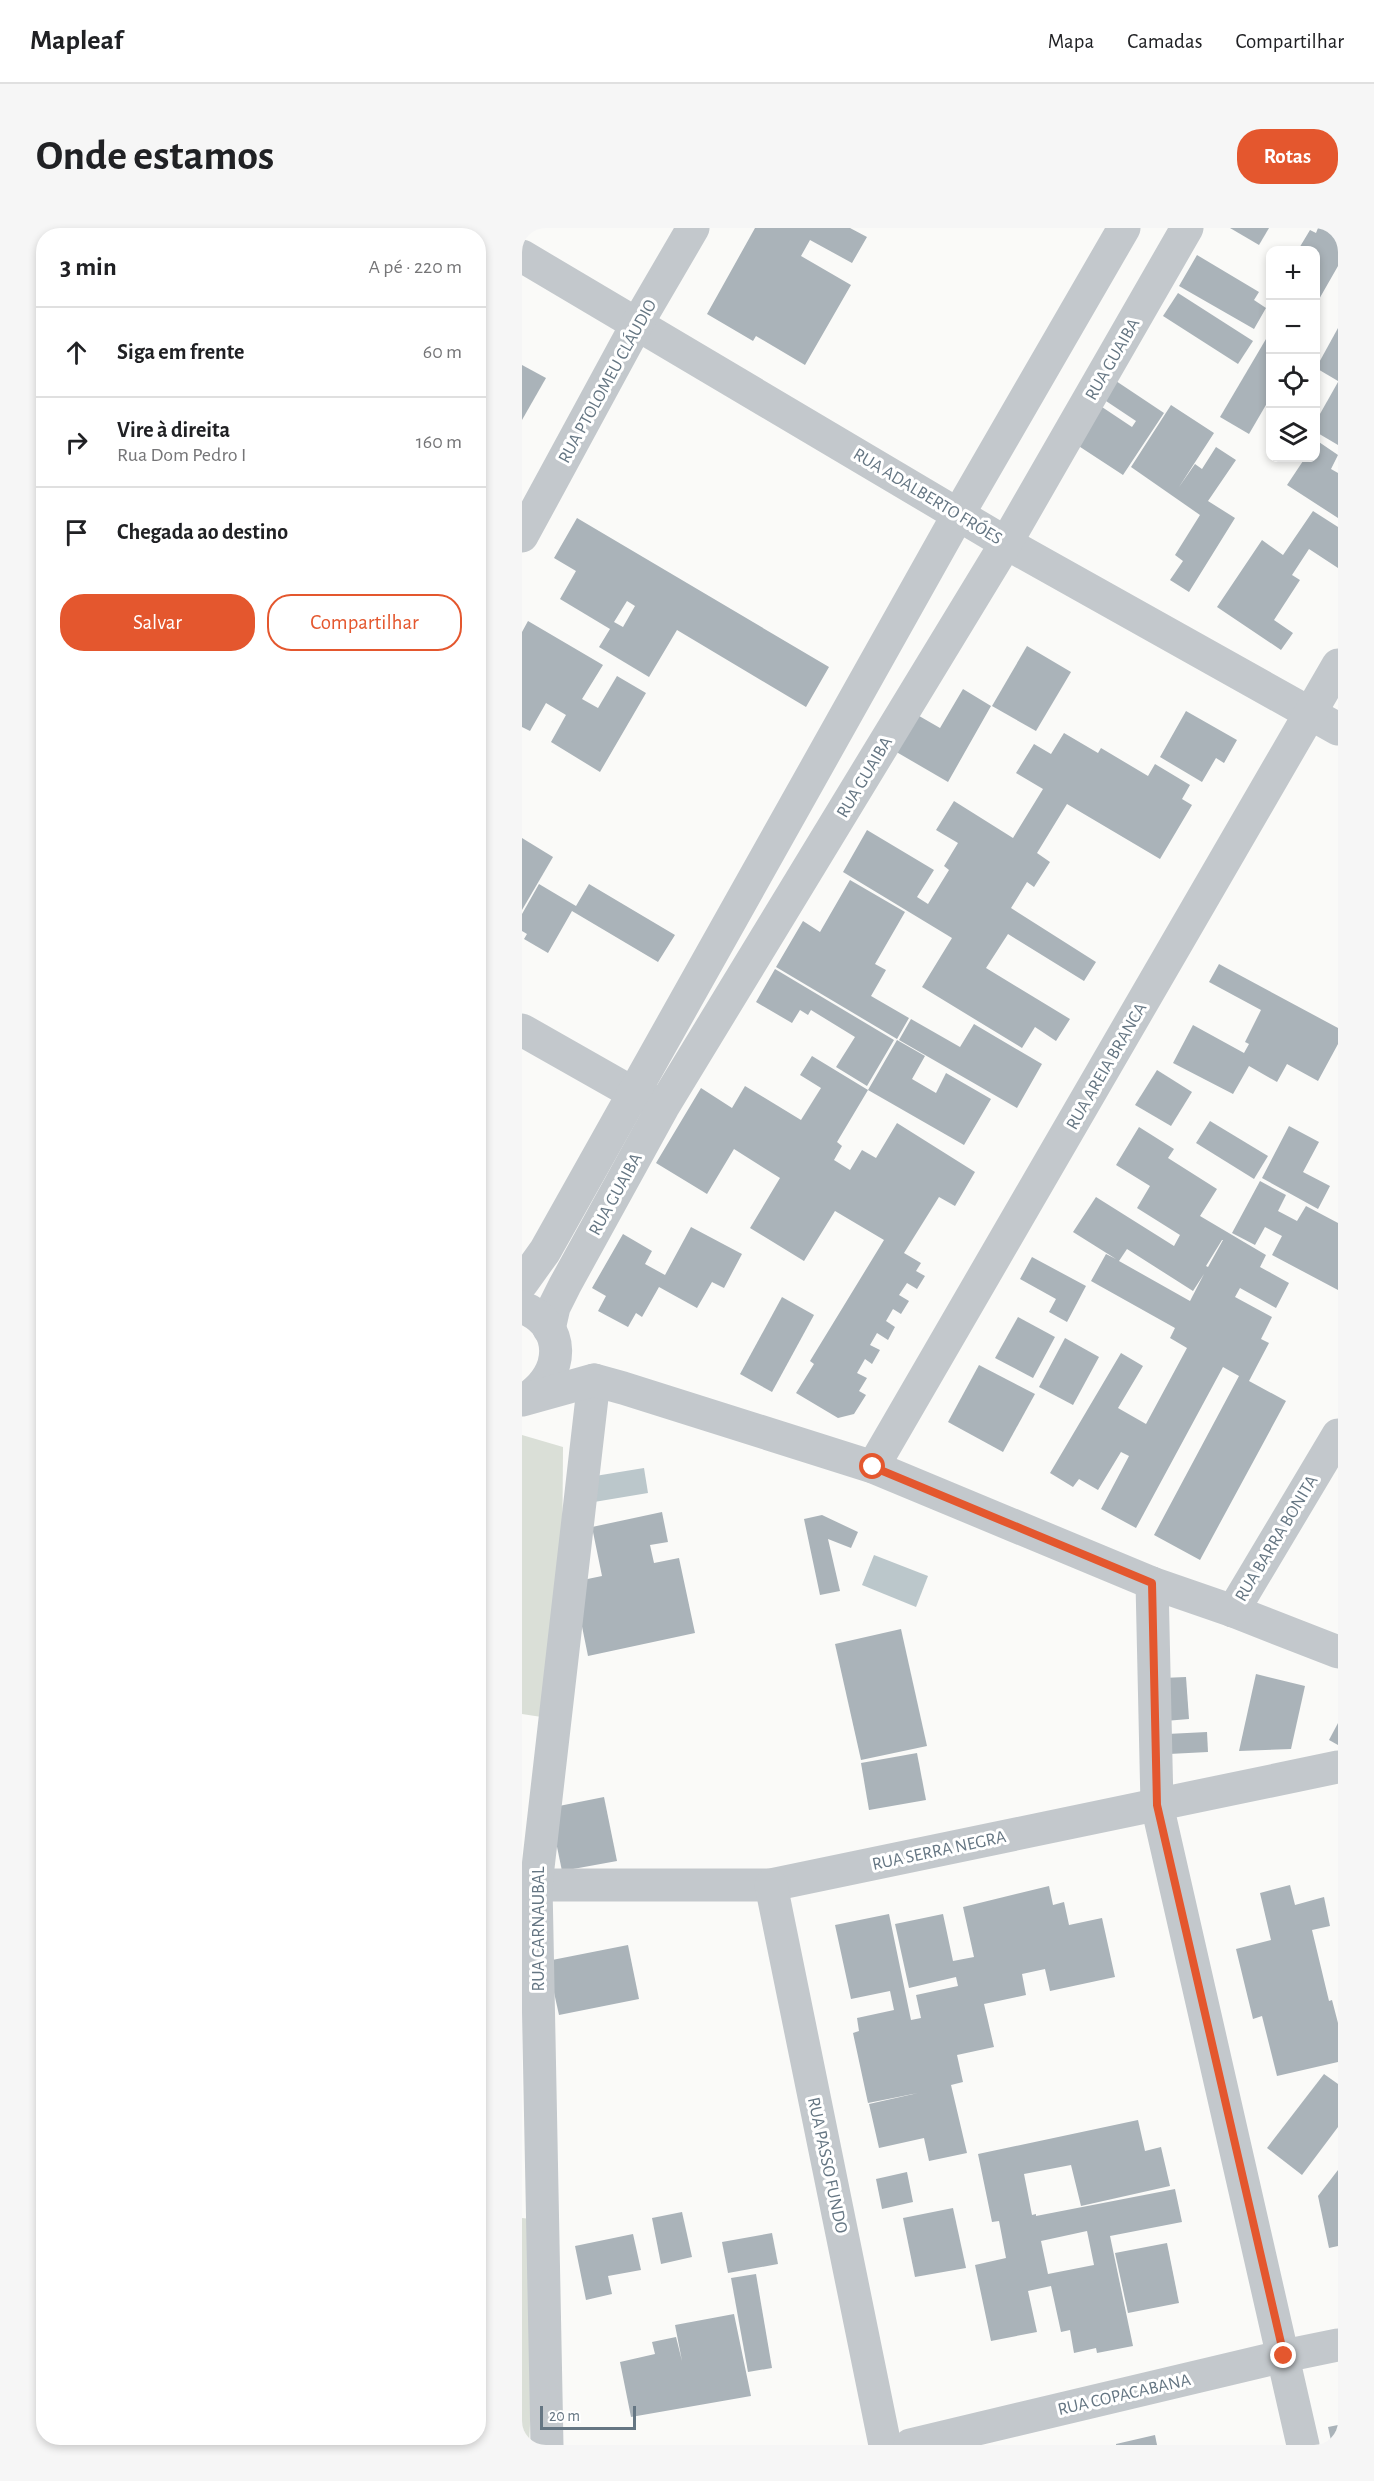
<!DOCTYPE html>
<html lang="pt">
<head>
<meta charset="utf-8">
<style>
  :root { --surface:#fff; --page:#f6f6f6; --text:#202124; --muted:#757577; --line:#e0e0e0; --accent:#e4572e }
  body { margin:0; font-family:"Alegreya Sans",sans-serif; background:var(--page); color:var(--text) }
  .controls { position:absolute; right:18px; top:18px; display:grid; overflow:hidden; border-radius:12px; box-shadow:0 3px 9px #0003 }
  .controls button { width:54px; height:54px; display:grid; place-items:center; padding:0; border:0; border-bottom:2px solid var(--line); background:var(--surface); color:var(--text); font:30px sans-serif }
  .scale { position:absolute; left:18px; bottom:15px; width:96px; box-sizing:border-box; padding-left:6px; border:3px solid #657683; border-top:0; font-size:16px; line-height:21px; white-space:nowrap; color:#657683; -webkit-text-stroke:4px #fff; paint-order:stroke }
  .stop { position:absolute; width:18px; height:18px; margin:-14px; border:4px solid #e4572e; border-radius:50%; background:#fff }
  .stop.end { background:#e4572e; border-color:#fff; box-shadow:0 2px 6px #0008 }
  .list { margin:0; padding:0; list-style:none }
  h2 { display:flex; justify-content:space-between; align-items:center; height:78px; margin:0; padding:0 24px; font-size:26px }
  h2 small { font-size:20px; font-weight:400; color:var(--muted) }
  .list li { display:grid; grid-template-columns:39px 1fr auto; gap:18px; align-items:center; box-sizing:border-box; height:90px; padding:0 24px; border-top:2px solid var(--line) }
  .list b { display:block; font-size:22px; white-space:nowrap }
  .list p { margin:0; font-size:20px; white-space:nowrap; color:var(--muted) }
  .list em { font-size:20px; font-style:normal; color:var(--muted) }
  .actions { display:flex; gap:12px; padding:18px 24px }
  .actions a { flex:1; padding:14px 0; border:2px solid var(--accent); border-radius:24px; text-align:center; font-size:21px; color:var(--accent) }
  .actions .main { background:var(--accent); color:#fff }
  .icon { flex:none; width:33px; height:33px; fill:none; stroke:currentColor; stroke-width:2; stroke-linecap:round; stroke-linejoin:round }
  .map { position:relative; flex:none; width:816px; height:2217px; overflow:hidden; border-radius:24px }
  header { display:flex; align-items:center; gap:36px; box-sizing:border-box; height:84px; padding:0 30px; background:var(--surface); border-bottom:2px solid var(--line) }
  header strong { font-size:28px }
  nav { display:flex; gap:33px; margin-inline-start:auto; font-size:21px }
  .intro { display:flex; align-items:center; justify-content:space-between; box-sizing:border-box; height:144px; padding:0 36px }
  h1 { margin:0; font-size:42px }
  .button { padding:15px 27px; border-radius:24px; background:var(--accent); color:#fff; font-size:21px; font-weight:700 }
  main { display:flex; gap:36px; padding:0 36px }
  aside { flex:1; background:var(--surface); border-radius:24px; box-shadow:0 3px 9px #0003 }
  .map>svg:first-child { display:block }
  .green { fill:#dadfd7 }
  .water { fill:#bbc7cb }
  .building { fill:#aab3b9; fill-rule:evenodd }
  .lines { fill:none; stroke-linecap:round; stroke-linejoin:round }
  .minor { stroke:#c3c8cc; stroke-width:33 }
  .tertiary { stroke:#c3c8cc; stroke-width:33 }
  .route { stroke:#e4572e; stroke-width:8 }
  .labels { text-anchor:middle; stroke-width:6; stroke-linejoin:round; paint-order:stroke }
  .street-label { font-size:18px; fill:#657683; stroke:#fff }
</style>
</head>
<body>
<header>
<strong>Mapleaf</strong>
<nav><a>Mapa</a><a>Camadas</a><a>Compartilhar</a></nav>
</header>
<div class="intro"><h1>Onde estamos</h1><a class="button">Rotas</a></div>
<main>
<aside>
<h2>3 min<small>A pé · 220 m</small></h2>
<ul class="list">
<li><svg class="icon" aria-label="ahead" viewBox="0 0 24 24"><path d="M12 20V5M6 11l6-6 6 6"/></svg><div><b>Siga em frente</b></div><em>60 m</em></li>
<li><svg class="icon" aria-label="right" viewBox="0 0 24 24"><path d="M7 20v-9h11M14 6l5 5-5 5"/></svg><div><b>Vire à direita</b><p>Rua Dom Pedro I</p></div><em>160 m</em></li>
<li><svg class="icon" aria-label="arrive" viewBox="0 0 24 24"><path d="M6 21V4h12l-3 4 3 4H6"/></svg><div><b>Chegada ao destino</b></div></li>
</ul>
<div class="actions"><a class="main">Salvar</a><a>Compartilhar</a></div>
</aside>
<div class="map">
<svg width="816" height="2217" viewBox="0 0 816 2217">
  <rect width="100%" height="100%" fill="#fafaf8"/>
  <g class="green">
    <path d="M0,1207L41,1219L39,1492L0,1486Z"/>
    <path d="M0,1990L18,1992L7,2217H0Z"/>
  </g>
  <g class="water">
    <path d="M122,1240L126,1265L72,1274L67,1249Z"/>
    <path d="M352,1327L406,1348L394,1379L340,1357Z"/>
  </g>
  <g class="building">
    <path d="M233,0H328L345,9L330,35L288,12L279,28L329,57L283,137L234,108L231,113L185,86Z"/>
    <path d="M708,0H747L737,17Z"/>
    <path d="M796,0H816V38L796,73L794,71V22H776L788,2L794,5Z"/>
    <path d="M675,27L737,64L732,72L744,80L732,101L657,58Z"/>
    <path d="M656,65L731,113L716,136L641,88Z"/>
    <path d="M816,100V153L794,140Z"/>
    <path d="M744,111L748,114V170L727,206L698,189Z"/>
    <path d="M0,137L24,150L0,192Z"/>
    <path d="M591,151L642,185L601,247L549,213L574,175L610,199L614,193L578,169Z"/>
    <path d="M816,154V217L794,204V193Z"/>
    <path d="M649,177L692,205L657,259L673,236L680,241L694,219L714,232L686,273L713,290L667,364L648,352L661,333L653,327L678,287L609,239Z"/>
    <path d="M794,212L816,227L809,241L816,245V290L765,257L783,230H794Z"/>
    <path d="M791,283L816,299V340L787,321L770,347L778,352L752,392L771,405L759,422L695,379L740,312L761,327Z"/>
    <path d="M55,290L307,439L284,479L155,402L127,449L77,419L88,401L38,371L54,343L32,330ZM105,373L113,378L101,399L92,394Z"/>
    <path d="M6,393L81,437L60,471L76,480L95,448L124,465L78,544L29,514L44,487L24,475L8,503L0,499V404Z"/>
    <path d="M505,418L549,444L514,503L470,478Z"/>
    <path d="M441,461L469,478L426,554L371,522L392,485L418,500Z"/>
    <path d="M664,483L715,512L702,535L694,530L680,554L638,529Z"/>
    <path d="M542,505L576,525L579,520L626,548L633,536L668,557L660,571L670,577L638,631L545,576L515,625L528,634L512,659L505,654L489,680L574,734L562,753L486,706L464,740L548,791L534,813L513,799L500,820L400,759L430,710L321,644L345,602L412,642L395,669L406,676L427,642L422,638L436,615L414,602L432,573L491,610L521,561L494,545L512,516L529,526Z"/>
    <path d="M0,610L31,629L0,682Z"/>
    <path d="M328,652L383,684L353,736L364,742L349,768L387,790L375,811L254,739L281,693L298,704Z"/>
    <path d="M17,656L54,678L67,656L153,707L136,734L50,683L26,725L2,711L5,706L0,703V686Z"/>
    <path d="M697,736L816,800V816L796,853L765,836L755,854L727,838L711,866L651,835L671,797L722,825L727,816L723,814L739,782L687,754Z"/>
    <path d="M253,741L372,812L345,858L314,839L333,809L289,782L286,787L278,782L270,795L234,774Z"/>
    <path d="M389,791L438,819L452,796L520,836L495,880L377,812Z"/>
    <path d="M375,812L403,828L390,851L414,865L424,845L469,871L442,917L346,862Z"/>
    <path d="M290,828L346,862L315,914L320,918L312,932L328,942L340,922L354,930L375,895L453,944L433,978L417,969L382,1025L399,1035L394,1043L403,1048L395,1061L385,1055L377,1067L387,1073L379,1086L371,1081L364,1093L373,1099L366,1112L355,1105L348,1117L358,1122L350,1136L343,1131L335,1145L345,1150L337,1163L344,1167L332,1186L316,1190L274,1165L292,1136L288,1133L362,1012L313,983L282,1033L228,1000L258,950L212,921L185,966L134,935L179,860L210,880L223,858L279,892L299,860L278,847Z"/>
    <path d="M635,842L670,864L649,898L613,877Z"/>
    <path d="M688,893L746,928L732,951L674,915Z"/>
    <path d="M767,898L797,914L781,944L808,958L796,981L740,950Z"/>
    <path d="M617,899L652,921L646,930L695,961L678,988L744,1027L738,1039L767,1055L754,1080L718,1060L713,1069L750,1089L739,1111L747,1115L727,1153L764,1173L678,1332L632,1307L717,1148L701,1139L614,1300L579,1281L607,1228L599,1224L576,1262L557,1251L551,1259L528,1245L599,1125L621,1138L596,1180L624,1196L665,1120L648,1110L653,1100L569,1053L584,1026L594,1031L551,1004L574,969L652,1018L658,1007L615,980L628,958L594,937ZM700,1012H701L686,1039L684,1038ZM605,1021L671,1063L682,1046L668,1073L597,1033Z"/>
    <path d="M738,953L764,967L756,983L775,993L784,978L816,995V1062L750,1027L760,1008L743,999L733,1017L710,1005Z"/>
    <path d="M169,999L220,1026L202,1060L190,1054L175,1080L137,1059L120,1089L114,1085L106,1099L76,1083L84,1068L70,1060L101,1006L130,1023L123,1036L143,1047Z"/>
    <path d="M510,1029L564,1058L545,1094L527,1084L534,1071L498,1051Z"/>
    <path d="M260,1069L292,1087L250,1164L218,1146Z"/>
    <path d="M496,1089L533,1109L511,1150L473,1130Z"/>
    <path d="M543,1110L577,1129L551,1177L517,1159Z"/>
    <path d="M457,1137L513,1166L481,1224L426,1194Z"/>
    <path d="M140,1284L146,1314L128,1317L132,1335L157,1330L173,1405L66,1428L51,1354L80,1348L70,1299Z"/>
    <path d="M300,1287L336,1304L329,1320L306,1311L318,1363L298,1367L282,1291Z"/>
    <path d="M379,1401L405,1518L339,1532L313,1416Z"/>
    <path d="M734,1446L783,1458L769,1521L717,1523Z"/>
    <path d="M664,1449L667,1491L643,1493L640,1450Z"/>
    <path d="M816,1495V1517L807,1512Z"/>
    <path d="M685,1504L686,1524L647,1526L645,1506Z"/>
    <path d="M395,1525L404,1572L347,1582L339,1535Z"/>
    <path d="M82,1569L95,1633L40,1643L27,1580Z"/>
    <path d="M768,1657L773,1677L802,1669L808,1698L790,1702L807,1773L810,1772L816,1795V1834L755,1848L740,1788L731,1791L714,1721L749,1712L738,1665Z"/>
    <path d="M527,1658L531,1677L542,1674L547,1697L580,1690L593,1749L528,1763L523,1741L500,1746L504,1767L462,1776L472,1819L435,1827L441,1854L429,1857L445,1925L407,1933L402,1910L357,1920L347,1876L396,1865L346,1875L331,1805L337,1803L335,1790L372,1782L368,1763L329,1771L313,1697L367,1686L389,1792L399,1790L394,1767L436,1758L434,1749L387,1760L373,1696L421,1686L431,1733L452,1729L441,1679Z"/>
    <path d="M106,1717L117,1771L37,1787L25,1733Z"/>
    <path d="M802,1846L816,1856V1899L780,1947L745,1920Z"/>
    <path d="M616,1892L623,1923L639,1919L648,1958L559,1978L549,1937L502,1946L510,1987L514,1986V1988L653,1961L660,1994L588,2008L611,2118L575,2125L574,2120L552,2125L548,2102L539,2104L529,2058L506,2063L515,2104L469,2113L453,2037L484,2030L477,1993L470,1994L456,1926ZM565,2003L572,2037L526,2046L519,2013Z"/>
    <path d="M816,1942V2018L807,2020L796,1968Z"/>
    <path d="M385,1944L391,1974L360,1981L354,1951Z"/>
    <path d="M431,1980L444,2040L393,2049L381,1990Z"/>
    <path d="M160,1984L170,2029L139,2036L130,1990Z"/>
    <path d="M250,2005L256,2036L206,2045L200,2014Z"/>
    <path d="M111,2006L119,2042L86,2048L90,2066L64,2072L53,2018Z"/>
    <path d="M645,2015L657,2075L606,2085L593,2025Z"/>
    <path d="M234,2046L250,2140L226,2144L209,2050Z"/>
    <path d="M212,2086L229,2168L109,2189L98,2134L133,2126L130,2114L154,2109L160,2133L153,2097Z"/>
    <path d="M816,2197V2217H810L806,2199Z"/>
    <path d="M633,2207L635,2217H594V2216Z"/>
  </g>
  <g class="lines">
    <g class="minor">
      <path d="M0,28L484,315L816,501"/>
      <path d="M0,308L115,96L171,0"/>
      <path d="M0,802L111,865L132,874"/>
      <path d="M0,1055L23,1023L436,287L602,0"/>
      <path d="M27,1101L32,1079L43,1057L141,879L484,315L665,0"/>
      <path d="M351,1239L816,437"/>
      <path d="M630,1355L635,1577L781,2217"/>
      <path d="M711,1383L816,1207"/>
      <path d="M14,1657H249L816,1539"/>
      <path d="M249,1657L363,2217"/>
      <path d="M25,2217L14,1657L72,1152"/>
      <path d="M388,2217L762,2128L816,2117"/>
    </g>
    <g class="tertiary">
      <path d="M0,1079C45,1097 43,1146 5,1170"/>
      <path d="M0,1172L72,1152L101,1160L351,1239L630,1355L711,1383L816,1424"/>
    </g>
  </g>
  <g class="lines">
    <path class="route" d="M351,1239L630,1355L635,1577L762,2128"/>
  </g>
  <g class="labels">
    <g class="street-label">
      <text transform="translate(590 131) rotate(-60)" y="6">RUA GUAIBA</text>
      <text transform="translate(85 153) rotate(-61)" y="6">RUA PTOLOMEU CLÁUDIO</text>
      <text transform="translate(406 268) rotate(31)" y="6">RUA ADALBERTO FRÓES</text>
      <text transform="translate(342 549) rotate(-59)" y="6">RUA GUAIBA</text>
      <text transform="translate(584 838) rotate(-60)" y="6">RUA AREIA BRANCA</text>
      <text transform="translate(93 966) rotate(-61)" y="6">RUA GUAIBA</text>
      <text transform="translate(754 1310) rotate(-59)" y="6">RUA BARRA BONITA</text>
      <text transform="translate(417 1622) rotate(-12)" y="6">RUA SERRA NEGRA</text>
      <text transform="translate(16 1701) rotate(-90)" y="6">RUA CARNAUBAL</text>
      <text transform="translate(306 1937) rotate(78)" y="6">RUA PASSO FUNDO</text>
      <text transform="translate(602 2166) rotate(-13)" y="6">RUA COPACABANA</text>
    </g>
  </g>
</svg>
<div class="controls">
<button>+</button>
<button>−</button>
<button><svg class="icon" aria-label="locate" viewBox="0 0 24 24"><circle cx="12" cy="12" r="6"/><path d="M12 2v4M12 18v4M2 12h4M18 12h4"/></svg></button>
<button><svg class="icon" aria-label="layers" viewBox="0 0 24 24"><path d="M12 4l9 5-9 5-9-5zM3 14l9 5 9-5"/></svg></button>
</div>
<div class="scale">20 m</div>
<div class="stop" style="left:351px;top:1239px"></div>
<div class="stop end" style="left:762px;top:2128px"></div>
</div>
</main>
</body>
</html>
